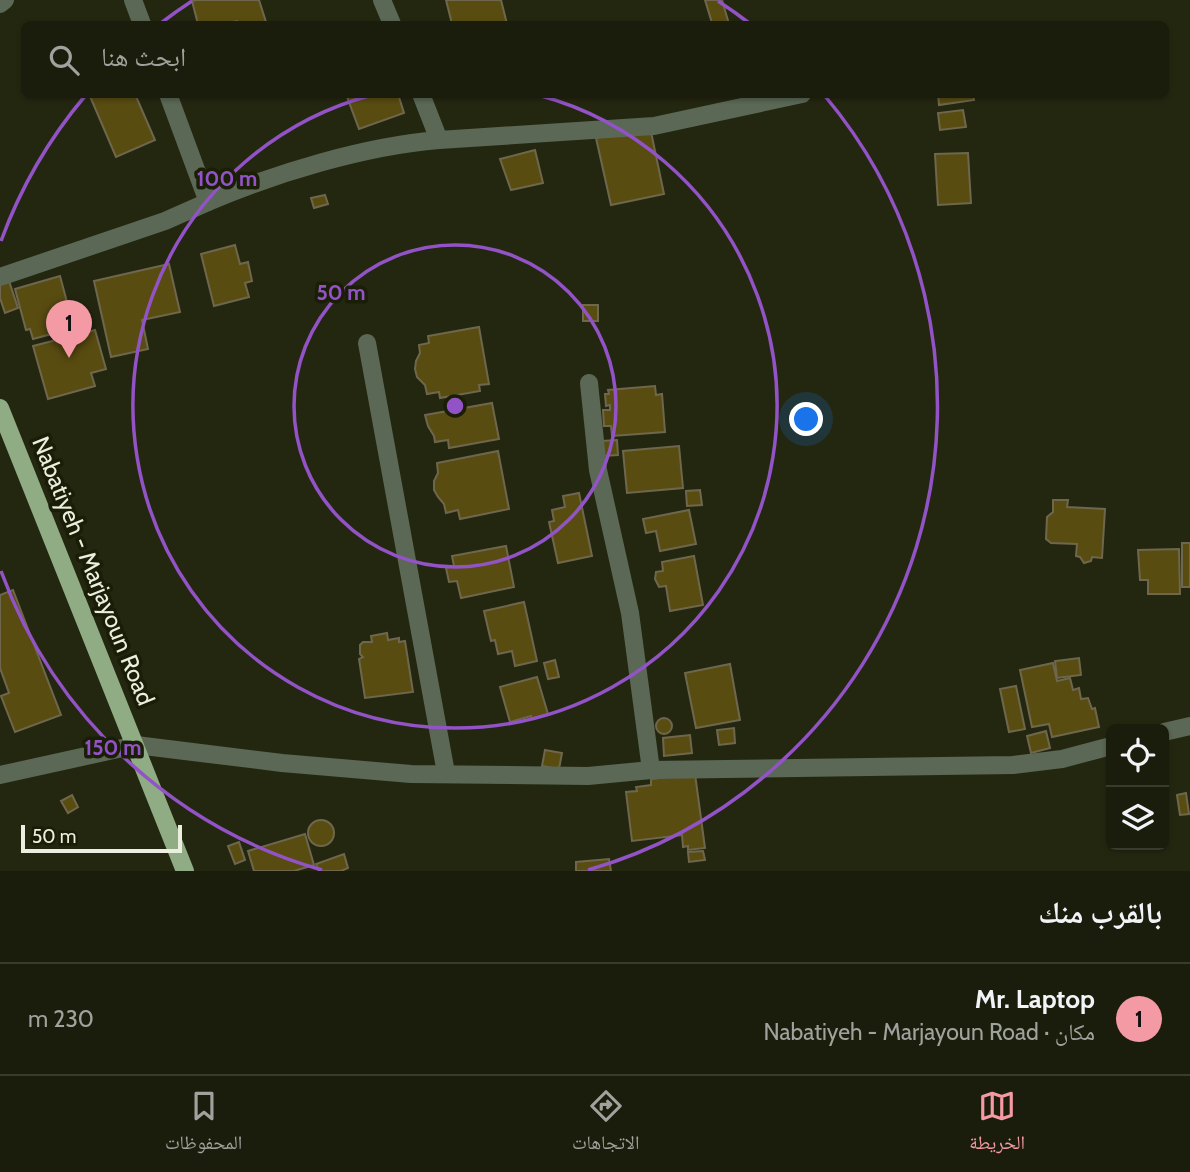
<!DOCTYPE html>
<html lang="ar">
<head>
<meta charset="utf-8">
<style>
  :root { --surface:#1b1d0c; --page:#282a1a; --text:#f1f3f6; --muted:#a0a29d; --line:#393b2d; --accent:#f49aa5 }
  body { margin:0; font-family:Cabin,"Noto Naskh Arabic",sans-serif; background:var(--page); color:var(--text); direction:rtl }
  .controls { position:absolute; right:21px; bottom:21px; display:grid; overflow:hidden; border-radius:10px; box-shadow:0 2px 5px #0004 }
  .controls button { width:63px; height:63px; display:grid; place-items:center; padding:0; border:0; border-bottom:2px solid var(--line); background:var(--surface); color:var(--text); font:35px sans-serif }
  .scale { position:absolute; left:21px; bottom:18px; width:161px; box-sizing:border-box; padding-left:7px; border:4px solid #ecefe0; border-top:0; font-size:19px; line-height:24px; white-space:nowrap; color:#ecefe0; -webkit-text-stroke:5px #1a1e06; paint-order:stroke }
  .you { position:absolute; left:807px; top:420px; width:24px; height:24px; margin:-18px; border:5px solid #fff; border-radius:50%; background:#1a73e8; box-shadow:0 0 0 10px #1a73e833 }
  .badge { display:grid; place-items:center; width:46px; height:46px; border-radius:50%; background:var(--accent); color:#111; font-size:23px; font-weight:700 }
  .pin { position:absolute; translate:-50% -58px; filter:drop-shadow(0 2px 4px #0008) }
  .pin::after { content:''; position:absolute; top:37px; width:24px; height:21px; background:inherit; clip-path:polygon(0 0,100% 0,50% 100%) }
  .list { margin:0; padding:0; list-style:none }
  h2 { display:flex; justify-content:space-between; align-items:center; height:91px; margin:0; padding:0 28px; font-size:30px }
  h2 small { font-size:23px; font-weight:400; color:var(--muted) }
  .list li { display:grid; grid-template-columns:46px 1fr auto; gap:21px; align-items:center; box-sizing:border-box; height:112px; padding:0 28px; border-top:2px solid var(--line) }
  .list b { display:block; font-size:26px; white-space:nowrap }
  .list p { margin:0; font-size:23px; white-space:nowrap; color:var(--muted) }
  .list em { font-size:23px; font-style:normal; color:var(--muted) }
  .icon { flex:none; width:38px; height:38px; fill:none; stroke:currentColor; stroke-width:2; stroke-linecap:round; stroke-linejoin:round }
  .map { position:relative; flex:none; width:1190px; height:871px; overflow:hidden; direction:ltr }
  .search { position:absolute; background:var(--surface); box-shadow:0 2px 5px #0004; left:21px; right:21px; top:21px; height:77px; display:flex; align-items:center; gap:18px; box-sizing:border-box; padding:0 24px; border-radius:10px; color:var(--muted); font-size:26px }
  .sheet { height:203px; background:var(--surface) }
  nav { display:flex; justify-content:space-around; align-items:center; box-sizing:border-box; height:98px; border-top:2px solid var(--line); background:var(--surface); font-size:19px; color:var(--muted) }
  nav a { display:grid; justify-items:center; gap:4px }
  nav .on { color:var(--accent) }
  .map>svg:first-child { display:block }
  .building { fill:#594c11; stroke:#6e674d; stroke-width:2 }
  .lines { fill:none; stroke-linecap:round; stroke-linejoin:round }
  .minor { stroke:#5a6855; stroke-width:18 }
  .major { stroke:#8fac85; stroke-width:18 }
  .ring { fill:none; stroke:#9253c6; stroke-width:3.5 }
  .labels { text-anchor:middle; stroke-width:7; stroke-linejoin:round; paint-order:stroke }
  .street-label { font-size:24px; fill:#ecefe0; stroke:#1a1e06 }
  .centre { fill:#9253c6; stroke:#1a1e06; stroke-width:3.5 }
  .ring-label { font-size:21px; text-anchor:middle; font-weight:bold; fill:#9253c6; stroke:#1a1e06; stroke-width:7; stroke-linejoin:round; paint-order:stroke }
</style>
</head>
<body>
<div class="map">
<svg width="1190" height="871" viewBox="0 0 1190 871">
  <rect width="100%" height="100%" fill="#242710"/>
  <g class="building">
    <path d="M196,0H259L266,22L257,24H238L237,21L224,24H198L192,1Z"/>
    <path d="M446,0H501L507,24H452Z"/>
    <path d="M705,0H722L729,24H706L712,23Z"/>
    <path d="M89,94H135L155,140L116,157Z"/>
    <path d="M346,94H398L404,113L359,129Z"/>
    <path d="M938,94H973L974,100L939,105Z"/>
    <path d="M963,110L966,127L940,130L938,113Z"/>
    <path d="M650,127L664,194L611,205L596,138Z"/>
    <path d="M535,150L543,183L511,190L500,159Z"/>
    <path d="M968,153L971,203L938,205L935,154Z"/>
    <path d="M325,195L328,204L314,208L311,198Z"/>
    <path d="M235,245L240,264L248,262L252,281L245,283L249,297L214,306L201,254Z"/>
    <path d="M169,264L180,312L142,320L148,349L111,357L94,281Z"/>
    <path d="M60,276L74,328L33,339L30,329L26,330L15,289Z"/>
    <path d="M8,278L18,308L5,313L0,298V280Z"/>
    <rect x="583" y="305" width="15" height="16"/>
    <path d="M479,327L489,384L479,385L480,391L440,398L439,392L427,394L425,385L417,377L415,369L416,361L420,353L419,345L429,343L428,336Z"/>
    <path d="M95,330L106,369L91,373L95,386L48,399L33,346Z"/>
    <path d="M655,386L656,395L662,394L665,432L612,436L611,426H604L603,410H610V405L606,406L605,394H609L608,390Z"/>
    <path d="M492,403L499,439L449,448L448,440L435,442L434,436L428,426L425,415Z"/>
    <path d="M617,440L618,455L603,456L602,441Z"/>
    <path d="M679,446L683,488L627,493L623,451Z"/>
    <path d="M498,451L509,509L460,519L458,510L446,513L444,504L438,497L434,490V481L438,473L437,463Z"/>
    <path d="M700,490L702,505L687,506L686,491Z"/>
    <path d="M579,493L592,556L558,563L549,522L554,521L552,510L565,507L563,496Z"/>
    <path d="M1053,500H1068L1067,507L1105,509L1102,558L1092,557L1091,561L1084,563L1080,557L1076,556L1077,544L1051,543L1046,539L1047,517L1053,512Z"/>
    <path d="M689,510L696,544L660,551L656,531L646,533L643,519Z"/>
    <rect x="1182" y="543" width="8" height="44"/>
    <path d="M506,546L514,587L461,598L457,581L449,582L446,568L454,566L452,556Z"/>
    <path d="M1179,549L1180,594H1148V580H1140L1138,550Z"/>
    <path d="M694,556L703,605L670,611L666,586L659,587L655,579L656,572L663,571L662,562Z"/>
    <path d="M13,590L61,715L15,732L1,696L9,693L0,668V595Z"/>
    <path d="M524,602L537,661L515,666L512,651L498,654L495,640L491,641L484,611Z"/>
    <path d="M387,633L388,640L399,638V642L405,641L413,692L365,698L359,659L363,657L360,654V645L363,642H372L371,636Z"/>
    <path d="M1079,658L1081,675L1057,678L1055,661Z"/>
    <path d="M555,660L559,677L548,679L544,663Z"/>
    <path d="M1053,663L1057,681L1070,678L1073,690L1079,688L1081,699L1088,698L1092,709L1095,708L1099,727L1052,737L1049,724L1032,727L1020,670Z"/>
    <path d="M730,664L740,720L696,728L685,673Z"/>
    <path d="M537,677L548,714L532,719L531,716L510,722L500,687Z"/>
    <path d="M1016,686L1025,729L1009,732L1000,689Z"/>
    <circle cx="664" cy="726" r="8"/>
    <path d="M734,728L735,743L719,745L717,730Z"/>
    <path d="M1046,731L1050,748L1031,753L1027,736Z"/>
    <path d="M690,735L692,753L664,756L663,738Z"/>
    <path d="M545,750L562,753L559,769L542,766Z"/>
    <path d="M695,774L705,848L688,850V846L683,847L682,835L632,841L626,792L637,791L636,787L651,785V779Z"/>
    <path d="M1186,793L1189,814L1180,815L1177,795Z"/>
    <path d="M72,795L78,807L68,813L61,801Z"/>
    <circle cx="321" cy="833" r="13"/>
    <path d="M305,834L314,865L294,871H254L248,851Z"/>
    <path d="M239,842L245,860L235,864L228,846Z"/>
    <path d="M703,851L705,860L689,862L688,852Z"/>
    <path d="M344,854L348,868L341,871H319L316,864Z"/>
    <path d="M609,859L611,871H576V862Z"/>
  </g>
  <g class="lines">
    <g class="minor">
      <path d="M133,0L142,24"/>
      <path d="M382,0L392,24"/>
      <path d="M0,4L5,0"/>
      <path d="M168,94L208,202C276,173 365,146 439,140L421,94"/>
      <path d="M439,140L654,126L802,94"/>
      <path d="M0,277L165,221L208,202"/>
      <path d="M367,343L446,773"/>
      <path d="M589,383L598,470L630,613L651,770"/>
      <path d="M1164,732L1190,726"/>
      <path d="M0,775L136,745L282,763L411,774L588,776L651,770L1013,765L1062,759L1111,746"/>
    </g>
    <path class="major" d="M0,408L185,871"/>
  </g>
  <g class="ring">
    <circle cx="455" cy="406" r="161"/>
    <path d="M538 95A322 322 0 1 1 372 95"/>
    <path d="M322 870A483 483 0 0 1 1 571M1 241A483 483 0 0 1 85 96M161 23A483 483 0 0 1 192 1M718 1A483 483 0 0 1 749 23M825 96A483 483 0 0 1 588 870"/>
  </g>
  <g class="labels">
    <g class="street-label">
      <text transform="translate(93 571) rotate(68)" y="8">Nabatiyeh - Marjayoun Road</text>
    </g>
  </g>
  <circle cx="455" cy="406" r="10" class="centre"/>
  <g class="ring-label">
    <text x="227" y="186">100 m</text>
    <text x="341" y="300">50 m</text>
    <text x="113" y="755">150 m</text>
  </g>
</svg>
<div class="controls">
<button><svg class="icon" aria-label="locate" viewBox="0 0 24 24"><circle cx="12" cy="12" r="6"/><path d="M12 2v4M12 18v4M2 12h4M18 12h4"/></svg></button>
<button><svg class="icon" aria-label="layers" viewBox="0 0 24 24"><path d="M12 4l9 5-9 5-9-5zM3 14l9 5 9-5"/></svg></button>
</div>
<div class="scale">50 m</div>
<div class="you"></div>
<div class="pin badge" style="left:69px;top:358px">1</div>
<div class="search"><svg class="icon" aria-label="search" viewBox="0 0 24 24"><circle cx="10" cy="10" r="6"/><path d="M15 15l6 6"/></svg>ابحث هنا</div>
</div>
<section class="sheet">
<h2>بالقرب منك<small></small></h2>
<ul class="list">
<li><span class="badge">1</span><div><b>Mr. Laptop</b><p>مكان · Nabatiyeh - Marjayoun Road</p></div><em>230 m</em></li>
</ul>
</section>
<nav>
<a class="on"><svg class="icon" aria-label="map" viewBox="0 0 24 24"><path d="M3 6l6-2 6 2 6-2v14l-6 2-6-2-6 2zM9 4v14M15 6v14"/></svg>الخريطة</a>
<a><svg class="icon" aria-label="directions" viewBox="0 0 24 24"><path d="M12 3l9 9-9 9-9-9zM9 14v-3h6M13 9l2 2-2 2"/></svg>الاتجاهات</a>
<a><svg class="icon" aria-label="saved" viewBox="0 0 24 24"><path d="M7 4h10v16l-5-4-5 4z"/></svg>المحفوظات</a>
</nav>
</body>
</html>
